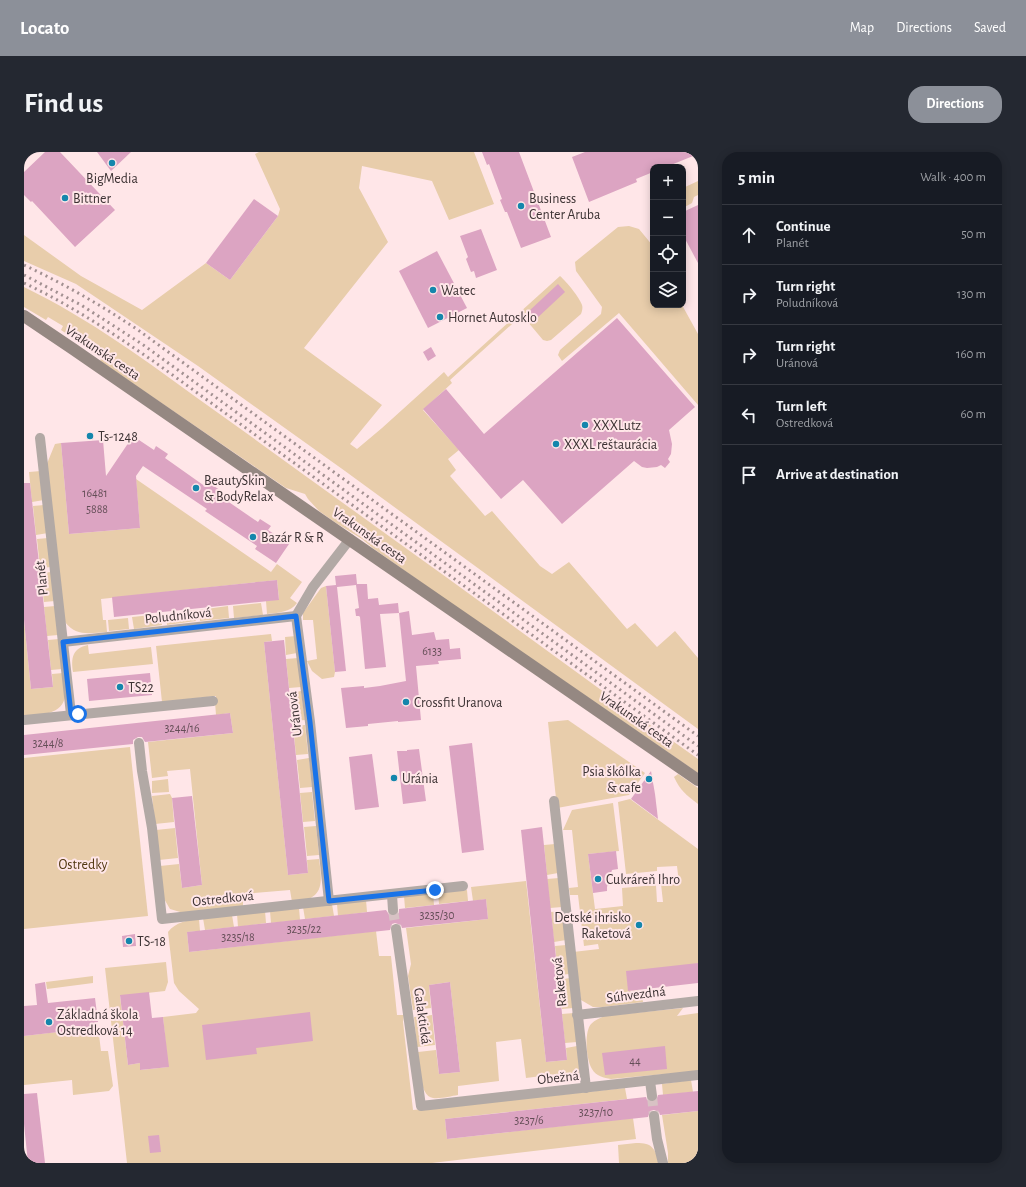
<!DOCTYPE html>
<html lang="en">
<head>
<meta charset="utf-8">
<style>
  :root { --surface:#171b24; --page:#242831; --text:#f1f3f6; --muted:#9ea1a6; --line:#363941; --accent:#8c9099 }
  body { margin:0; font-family:"Alegreya Sans",sans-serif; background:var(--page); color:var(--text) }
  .controls { position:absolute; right:12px; top:12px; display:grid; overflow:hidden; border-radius:8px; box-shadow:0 2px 10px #0003 }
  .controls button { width:36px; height:36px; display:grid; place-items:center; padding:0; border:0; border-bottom:1px solid var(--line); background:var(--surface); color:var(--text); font:20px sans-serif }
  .stop { position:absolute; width:12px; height:12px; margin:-9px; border:3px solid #1a73e8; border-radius:50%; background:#fff }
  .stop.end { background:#1a73e8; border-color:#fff; box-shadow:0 1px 4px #0008 }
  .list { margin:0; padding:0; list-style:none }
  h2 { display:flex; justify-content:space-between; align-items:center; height:52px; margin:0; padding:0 16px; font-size:17px }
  h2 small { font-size:13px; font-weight:400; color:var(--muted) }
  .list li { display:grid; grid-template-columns:26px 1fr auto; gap:12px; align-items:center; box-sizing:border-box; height:60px; padding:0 16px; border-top:1px solid var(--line) }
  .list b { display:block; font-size:15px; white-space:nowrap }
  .list p { margin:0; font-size:13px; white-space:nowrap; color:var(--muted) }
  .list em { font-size:13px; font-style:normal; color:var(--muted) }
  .icon { flex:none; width:22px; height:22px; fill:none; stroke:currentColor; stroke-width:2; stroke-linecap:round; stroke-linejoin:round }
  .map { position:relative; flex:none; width:674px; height:1011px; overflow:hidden; border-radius:16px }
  header { display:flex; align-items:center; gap:24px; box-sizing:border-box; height:56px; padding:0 20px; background:var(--accent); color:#fff }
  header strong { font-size:19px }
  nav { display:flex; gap:22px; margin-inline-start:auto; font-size:14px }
  .intro { display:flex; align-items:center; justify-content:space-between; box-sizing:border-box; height:96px; padding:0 24px }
  h1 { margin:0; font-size:28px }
  .button { padding:10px 18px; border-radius:16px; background:var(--accent); color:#fff; font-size:14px; font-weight:700 }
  main { display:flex; gap:24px; padding:0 24px }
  aside { flex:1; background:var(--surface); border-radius:16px; box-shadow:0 2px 10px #0003 }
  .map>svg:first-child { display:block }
  .green { fill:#e8cdab }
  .building { fill:#dca4c2 }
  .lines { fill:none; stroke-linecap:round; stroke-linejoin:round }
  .street-tunnel { stroke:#d8c2c4; stroke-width:10; stroke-dasharray:10 5; stroke-linecap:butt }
  .street { stroke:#b2a9a5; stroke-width:10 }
  .secondary { stroke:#958882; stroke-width:12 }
  .rail { stroke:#a29091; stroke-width:3; stroke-dasharray:2 4; stroke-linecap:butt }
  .route { stroke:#1a73e8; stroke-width:5 }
  .poi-dot { fill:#1486ac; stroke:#ffe6e8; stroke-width:1.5 }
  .labels { text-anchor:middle; stroke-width:4; stroke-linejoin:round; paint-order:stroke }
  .number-label { font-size:12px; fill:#644e57 }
  .poi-label { font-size:14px; fill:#3c3233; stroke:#ffe6e8; text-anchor:start }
  .street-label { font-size:14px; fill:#3c3233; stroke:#ffe6e8 }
  .park-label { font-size:14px; fill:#513710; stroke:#ffe6e8 }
</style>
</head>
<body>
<header>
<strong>Locato</strong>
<nav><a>Map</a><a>Directions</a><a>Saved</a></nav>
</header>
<div class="intro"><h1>Find us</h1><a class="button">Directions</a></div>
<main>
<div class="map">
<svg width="674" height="1011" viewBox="0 0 674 1011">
  <rect width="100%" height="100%" fill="#ffe6e8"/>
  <g class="green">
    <path d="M235,0H450L470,52L425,68L408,29L338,14L335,36L364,90L280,196L358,253L326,292L333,297L358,276L420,220L424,225L536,124C542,129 556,146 558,153C559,156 558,159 557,162L527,188L523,189L519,188L498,163L426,228L428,231L399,258L435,298L424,307L432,318L426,324L461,364L468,359L516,414L528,422L545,410L603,477L611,471L633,495L651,479L674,506V577L321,319L174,214L52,132L0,109V83L57,124L118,158L182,111L206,128L254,64L256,57L231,2Z"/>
    <path d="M674,29V43L670,45L668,51L659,56V36Z"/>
    <path d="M605,74L615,77L629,94V153H658L674,182V253L595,161L538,209L534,203L536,198L577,162L578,155L552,119L551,110L594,75Z"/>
    <path d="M0,135C66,167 124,210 183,253C263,310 342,368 422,425L595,551L674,607V621L415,443L350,397L338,387L312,371L295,359L284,347L281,342L262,336L76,209L78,205L37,178L39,174L24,165L22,168L0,155Z"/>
    <path d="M37,291L45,382L116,376L112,327L247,420L253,412L278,430L266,446L273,451C267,460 253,461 243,462L242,449L255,447L253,428L77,447L79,468H82L83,480C66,481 52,485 41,470L22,314L31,292Z"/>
    <path d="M17,319L20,348L8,350L5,320Z"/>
    <path d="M20,353L24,381L12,383L9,354Z"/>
    <path d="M24,386L27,415L16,416L13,387Z"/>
    <path d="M28,420L31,449L20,450L16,421Z"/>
    <path d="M302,434L311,520L310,525L298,527L288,519L283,509L293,507L289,468H279V461L297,436Z"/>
    <path d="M237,451L239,463L210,466L209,454Z"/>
    <path d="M31,454L34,483L23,484L20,455Z"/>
    <path d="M204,454L205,466L176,469L175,458Z"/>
    <path d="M171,458L172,469L143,473L142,462Z"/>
    <path d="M137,462L138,473L110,477L108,465Z"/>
    <path d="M104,466L105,477L85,479L84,468Z"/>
    <path d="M0,468L7,537L29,535L28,522L39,521C40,528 41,536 41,543C40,563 15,563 0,565Z"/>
    <path d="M247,482L248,489L240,490L264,723L284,721L283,708L295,707C299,734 299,748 268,750L266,738L219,742V756L163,762L146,757L139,745L136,714L155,712L158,736L178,733L166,617L143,619L144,624L128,626L124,590L209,581L206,561L192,563L191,550H192V544L138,550L132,494Z"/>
    <path d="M272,484L273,501L262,503L261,485Z"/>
    <path d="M35,487L38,517L27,518L24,488Z"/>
    <path d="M64,493L65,502L127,495L129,512L49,520C47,507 48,496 64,493Z"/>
    <path d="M274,506L277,535L265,536L262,507Z"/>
    <path d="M277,539L281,568L269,569L266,541Z"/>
    <path d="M544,568L621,621L605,643L533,656L524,570Z"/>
    <path d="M281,573L284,602L272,603L269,574Z"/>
    <path d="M106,595L124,764L0,777V606Z"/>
    <path d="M285,606L288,635L276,636L273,608Z"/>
    <path d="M654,622L674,636V652C662,643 656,638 650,625Z"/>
    <path d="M144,627L145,640L128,641V629Z"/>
    <path d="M288,640L291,669L279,670L276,641Z"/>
    <path d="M146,642L148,646L150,670L131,672L128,644Z"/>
    <path d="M606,647L674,697V811L604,839L617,838L619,850L579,855H569L557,848L549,800L575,797L574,792L560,794L554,743H546L545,736L554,735L548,678H539L548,658L589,651L595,699L564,702L571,757L599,754L598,736L632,733L633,750H639L637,732L655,731L653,714L633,715V719L602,722L594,650Z"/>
    <path d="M292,674L295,703L283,704L280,675Z"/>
    <path d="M151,676L154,706L135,708L132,678Z"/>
    <path d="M531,692L534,721L523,723L520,693Z"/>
    <path d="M535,726L538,755L526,756L523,727Z"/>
    <path d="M502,729L522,910L543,908L542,896L553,894L556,913L555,921L545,923L541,921L502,926L497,887L472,890L475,929L434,934V943C427,944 417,947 409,946C395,944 395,911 394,900L412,898L415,922L436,920L426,830L405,833L407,856L389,858L384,824L387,812L382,776L464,767L462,747L449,749L447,735Z"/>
    <path d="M443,738L444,749L415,752L414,741Z"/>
    <path d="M409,741L410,753L381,756L380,744Z"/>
    <path d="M342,748L343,760L314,764L313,752Z"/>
    <path d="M308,752L310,764L281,767L279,755Z"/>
    <path d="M275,756L276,768L247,771L246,759Z"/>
    <path d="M241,759L242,771L214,775L213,762Z"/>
    <path d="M538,759L542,788L530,790L527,760Z"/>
    <path d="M208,763L210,775L181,778L179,766Z"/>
    <path d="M175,767L176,779L163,780L165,800L352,779L355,804H367L373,863H380L379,870L389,958L601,936L603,947L421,967L423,987L609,966L612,987L408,1011H103L81,816L142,810L144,830L141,839L96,844L104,913L116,911L117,918L144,915L139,865L172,861L175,857L155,839L150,831L144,780C152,770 163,768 175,767Z"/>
    <path d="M542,793L546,822L534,823L531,794Z"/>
    <path d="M69,824V831L23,837L22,830Z"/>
    <path d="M546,826L549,856L538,857L534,828Z"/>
    <path d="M659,856L653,864L674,861V921L641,922L587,927C580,926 572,924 568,917C562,908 560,880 567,872C571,868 576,866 581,864Z"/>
    <path d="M550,861L553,890L541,891L538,862Z"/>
    <path d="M408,863L411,893L393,895L390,865Z"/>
    <path d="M74,875L77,899H84L89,934L85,939L49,943L48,928L0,933V884Z"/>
    <path d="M667,928L669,940L639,943L638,932Z"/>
    <path d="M674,959V1011H644V1001L638,963Z"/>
    <path d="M612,991C629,991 630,996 636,1011H595L594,993Z"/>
  </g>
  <g class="building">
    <path d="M21,0H36L91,58L51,95L8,49L7,50L0,43V20Z"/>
    <path d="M73,0H107L87,19Z"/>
    <path d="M458,0H495L527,85L497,96L483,60H481L476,48L478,47L465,12L463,13Z"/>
    <path d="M561,0H674V2L642,15H629V20L612,27L613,30L565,50L548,5Z"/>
    <path d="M230,47L254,64L206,128L182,111Z"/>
    <path d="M674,53V111L659,83V60Z"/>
    <path d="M457,77L473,118L452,126L450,119L447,120L442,107L444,105L436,84Z"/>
    <path d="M413,99L443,156L404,176L375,119Z"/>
    <path d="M534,132L541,140L511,168L504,160Z"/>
    <path d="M593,166L671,255L645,278L648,292L647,302L644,307L646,310L641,316L637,313L633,315L623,316L618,315L610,309L538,372L499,328L477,347L399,257L422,237L460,282Z"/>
    <path d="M407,195L412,204L404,209L399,200Z"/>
    <path d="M109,284L130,298L132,294L144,302L141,306L182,335L185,331L196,338L193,342L234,370L236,367L247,374L244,378L265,392L252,411L231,397L233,394L181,359L183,357L119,314L112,324L116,376L45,382L37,291L79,288L82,324Z"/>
    <path d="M0,331H6L29,535L7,537L0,468Z"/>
    <path d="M332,422L333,432H343L344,447L354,446L355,453L374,451L375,461L356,462L362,515L341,517L336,465L335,464H332L331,457L335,456L332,433L313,435L322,519L311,520L302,434L312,433L311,424Z"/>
    <path d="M253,428L255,448L90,465L88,445Z"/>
    <path d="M385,459L388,483L410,480L412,488L425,487L426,497L436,496L437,507L414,509L415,512L392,514L397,568L374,570V569L344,572V574L322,576L317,536L340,534V536L356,534L382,529L375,461Z"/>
    <path d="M260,488L284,721L264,723L240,490Z"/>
    <path d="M126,521L128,543L65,549L63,527Z"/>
    <path d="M206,561L209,581L121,590L118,585H114L109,588V592L0,603V583Z"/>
    <path d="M448,591L460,698L438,701L425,594Z"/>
    <path d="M395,597L402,649L379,652L373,599H383V598Z"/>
    <path d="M348,602L355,655L331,658L325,605Z"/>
    <path d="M627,619L631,642L634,667L607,647Z"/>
    <path d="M168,644L178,733L158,736L148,646Z"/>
    <path d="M518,675L543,908L522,910L497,678Z"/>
    <path d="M592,699L594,717L588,718L583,735V739L569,741L564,702Z"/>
    <path d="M462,747L464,767L378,776L377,773L371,771L368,772L366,778L165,800L163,780L362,758L366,764H370L375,761V757Z"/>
    <path d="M111,782L112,794L99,795L98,784Z"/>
    <path d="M674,811V831L604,839L602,819Z"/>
    <path d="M21,830L24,851L71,846L74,870L69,871V876L0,884V854L13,853L11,832Z"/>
    <path d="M426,830L436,920L415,922L405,833Z"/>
    <path d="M125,840L128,866L139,865L145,915L116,918V911L104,913L96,843Z"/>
    <path d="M286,860L289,889L232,896L233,902L182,908L178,873Z"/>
    <path d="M641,894L643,917L581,923L578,901Z"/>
    <path d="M674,939V959L636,963L635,960L630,958L626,959L624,965L423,987L421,967L622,945L623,948L628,950L632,949L634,943Z"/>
    <path d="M13,941L21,1011H4L0,972V942Z"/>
    <path d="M135,983L137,1000L126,1001L124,984Z"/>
  </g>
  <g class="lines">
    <g class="street-tunnel">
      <path d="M369,758L372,777"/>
      <path d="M628,944L630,964"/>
    </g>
    <g class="street">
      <path d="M16,286L47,562"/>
      <path d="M39,490L272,464"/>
      <path d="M0,568L189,549"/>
      <path d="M115,591L118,619L128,676L138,767L439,734"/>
      <path d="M530,649L562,936"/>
      <path d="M368,743L369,758"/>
      <path d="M305,749L286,570L272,464L289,435L326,387"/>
      <path d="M372,777L397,954L674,923"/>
      <path d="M553,863L674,849"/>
      <path d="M626,929L628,944"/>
      <path d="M630,964L633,987L639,1011"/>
    </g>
    <path class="secondary" d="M0,164L49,197L674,628"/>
    <g class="rail">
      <path d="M0,113C40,132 77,153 114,178L674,584"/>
      <path d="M0,123L57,153L118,192L674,594"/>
      <path d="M0,131C47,153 90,182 132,211L674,603"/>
    </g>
  </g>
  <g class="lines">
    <path class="route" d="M54,562H47L39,490L272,464L286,570L305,749L411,738"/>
  </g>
  <g class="poi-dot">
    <circle cx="88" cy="11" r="4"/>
    <circle cx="41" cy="46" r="4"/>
    <circle cx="497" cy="54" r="4"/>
    <circle cx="409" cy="138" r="4"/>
    <circle cx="416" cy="165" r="4"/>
    <circle cx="561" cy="273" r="4"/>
    <circle cx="66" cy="284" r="4"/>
    <circle cx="532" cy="292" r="4"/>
    <circle cx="172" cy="336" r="4"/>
    <circle cx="229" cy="385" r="4"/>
    <circle cx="96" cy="535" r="4"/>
    <circle cx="382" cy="550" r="4"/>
    <circle cx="370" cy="626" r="4"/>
    <circle cx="625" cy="627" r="4"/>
    <circle cx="574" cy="727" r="4"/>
    <circle cx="615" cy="773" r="4"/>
    <circle cx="105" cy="789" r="4"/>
    <circle cx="25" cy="870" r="4"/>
  </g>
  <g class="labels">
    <g class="number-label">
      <text x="71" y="345">16481</text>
      <text x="73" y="361">5888</text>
      <text x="408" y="503">6133</text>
      <text x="158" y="580">3244/16</text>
      <text x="24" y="595">3244/8</text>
      <text x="413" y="767">3235/30</text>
      <text x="280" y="781">3235/22</text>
      <text x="214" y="789">3235/18</text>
      <text x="611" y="913">44</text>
      <text x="572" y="964">3237/10</text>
      <text x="505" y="972">3237/6</text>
    </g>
    <g class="poi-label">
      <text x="88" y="31" text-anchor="middle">BigMedia</text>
      <text x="49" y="51">Bittner</text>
      <text x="505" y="51">Business<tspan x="505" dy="16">Center Aruba</tspan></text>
      <text x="417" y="143">Watec</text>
      <text x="424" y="170">Hornet Autosklo</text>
      <text x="569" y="278">XXXLutz</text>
      <text x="74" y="289">Ts-1248</text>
      <text x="540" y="297">XXXL reštaurácia</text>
      <text x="180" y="333">BeautySkin<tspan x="180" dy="16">&amp; BodyRelax</tspan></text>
      <text x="237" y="390">Bazár R &amp; R</text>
      <text x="104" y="540">TS22</text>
      <text x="390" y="555">Crossfit Uranova</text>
      <text x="617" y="624" text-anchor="end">Psia škôlka<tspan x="617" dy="16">&amp; cafe</tspan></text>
      <text x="378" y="631">Uránia</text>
      <text x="582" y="732">Cukráreň Ihro</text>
      <text x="607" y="770" text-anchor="end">Detské ihrisko<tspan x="607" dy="16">Raketová</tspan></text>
      <text x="113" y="794">TS-18</text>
      <text x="33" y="867">Základná škola<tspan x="33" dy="16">Ostredková 14</tspan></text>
    </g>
    <g class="street-label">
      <text transform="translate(79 200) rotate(34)" y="5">Vrakunská cesta</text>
      <text transform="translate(346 383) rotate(35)" y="5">Vrakunská cesta</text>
      <text transform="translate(17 426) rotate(-96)" y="5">Planét</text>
      <text transform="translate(154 463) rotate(-6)" y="5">Poludníková</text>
      <text transform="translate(270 562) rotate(-97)" y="5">Uránová</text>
      <text transform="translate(613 567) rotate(35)" y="5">Vrakunská cesta</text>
      <text transform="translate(199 746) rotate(-6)" y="5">Ostredková</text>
      <text transform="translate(535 830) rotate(-96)" y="5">Raketová</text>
      <text transform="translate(612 842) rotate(-7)" y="5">Súhvezdná</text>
      <text transform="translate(399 864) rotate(82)" y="5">Galaktická</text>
      <text transform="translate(534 925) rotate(-6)" y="5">Obežná</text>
    </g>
    <g class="park-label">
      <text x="59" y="717">Ostredky</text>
    </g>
  </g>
</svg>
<div class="controls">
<button>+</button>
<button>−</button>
<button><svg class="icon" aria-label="locate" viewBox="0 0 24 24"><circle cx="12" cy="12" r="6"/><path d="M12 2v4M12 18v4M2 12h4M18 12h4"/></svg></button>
<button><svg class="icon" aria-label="layers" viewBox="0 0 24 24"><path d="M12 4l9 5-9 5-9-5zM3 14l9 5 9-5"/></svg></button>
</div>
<div class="stop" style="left:54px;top:562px"></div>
<div class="stop end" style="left:411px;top:738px"></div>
</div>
<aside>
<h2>5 min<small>Walk · 400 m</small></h2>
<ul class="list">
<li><svg class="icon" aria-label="ahead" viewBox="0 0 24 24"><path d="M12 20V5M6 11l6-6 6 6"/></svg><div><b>Continue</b><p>Planét</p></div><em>50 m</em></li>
<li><svg class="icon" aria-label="right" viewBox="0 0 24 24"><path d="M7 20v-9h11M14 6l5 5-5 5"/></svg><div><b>Turn right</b><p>Poludníková</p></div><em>130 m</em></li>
<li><svg class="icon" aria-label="right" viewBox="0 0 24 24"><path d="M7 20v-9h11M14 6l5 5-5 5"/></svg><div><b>Turn right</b><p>Uránová</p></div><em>160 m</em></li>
<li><svg class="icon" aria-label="left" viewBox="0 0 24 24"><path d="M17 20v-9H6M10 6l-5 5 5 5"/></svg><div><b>Turn left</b><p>Ostredková</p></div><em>60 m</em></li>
<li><svg class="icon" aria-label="arrive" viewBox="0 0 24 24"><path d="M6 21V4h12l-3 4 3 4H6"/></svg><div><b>Arrive at destination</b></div></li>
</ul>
</aside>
</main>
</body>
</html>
